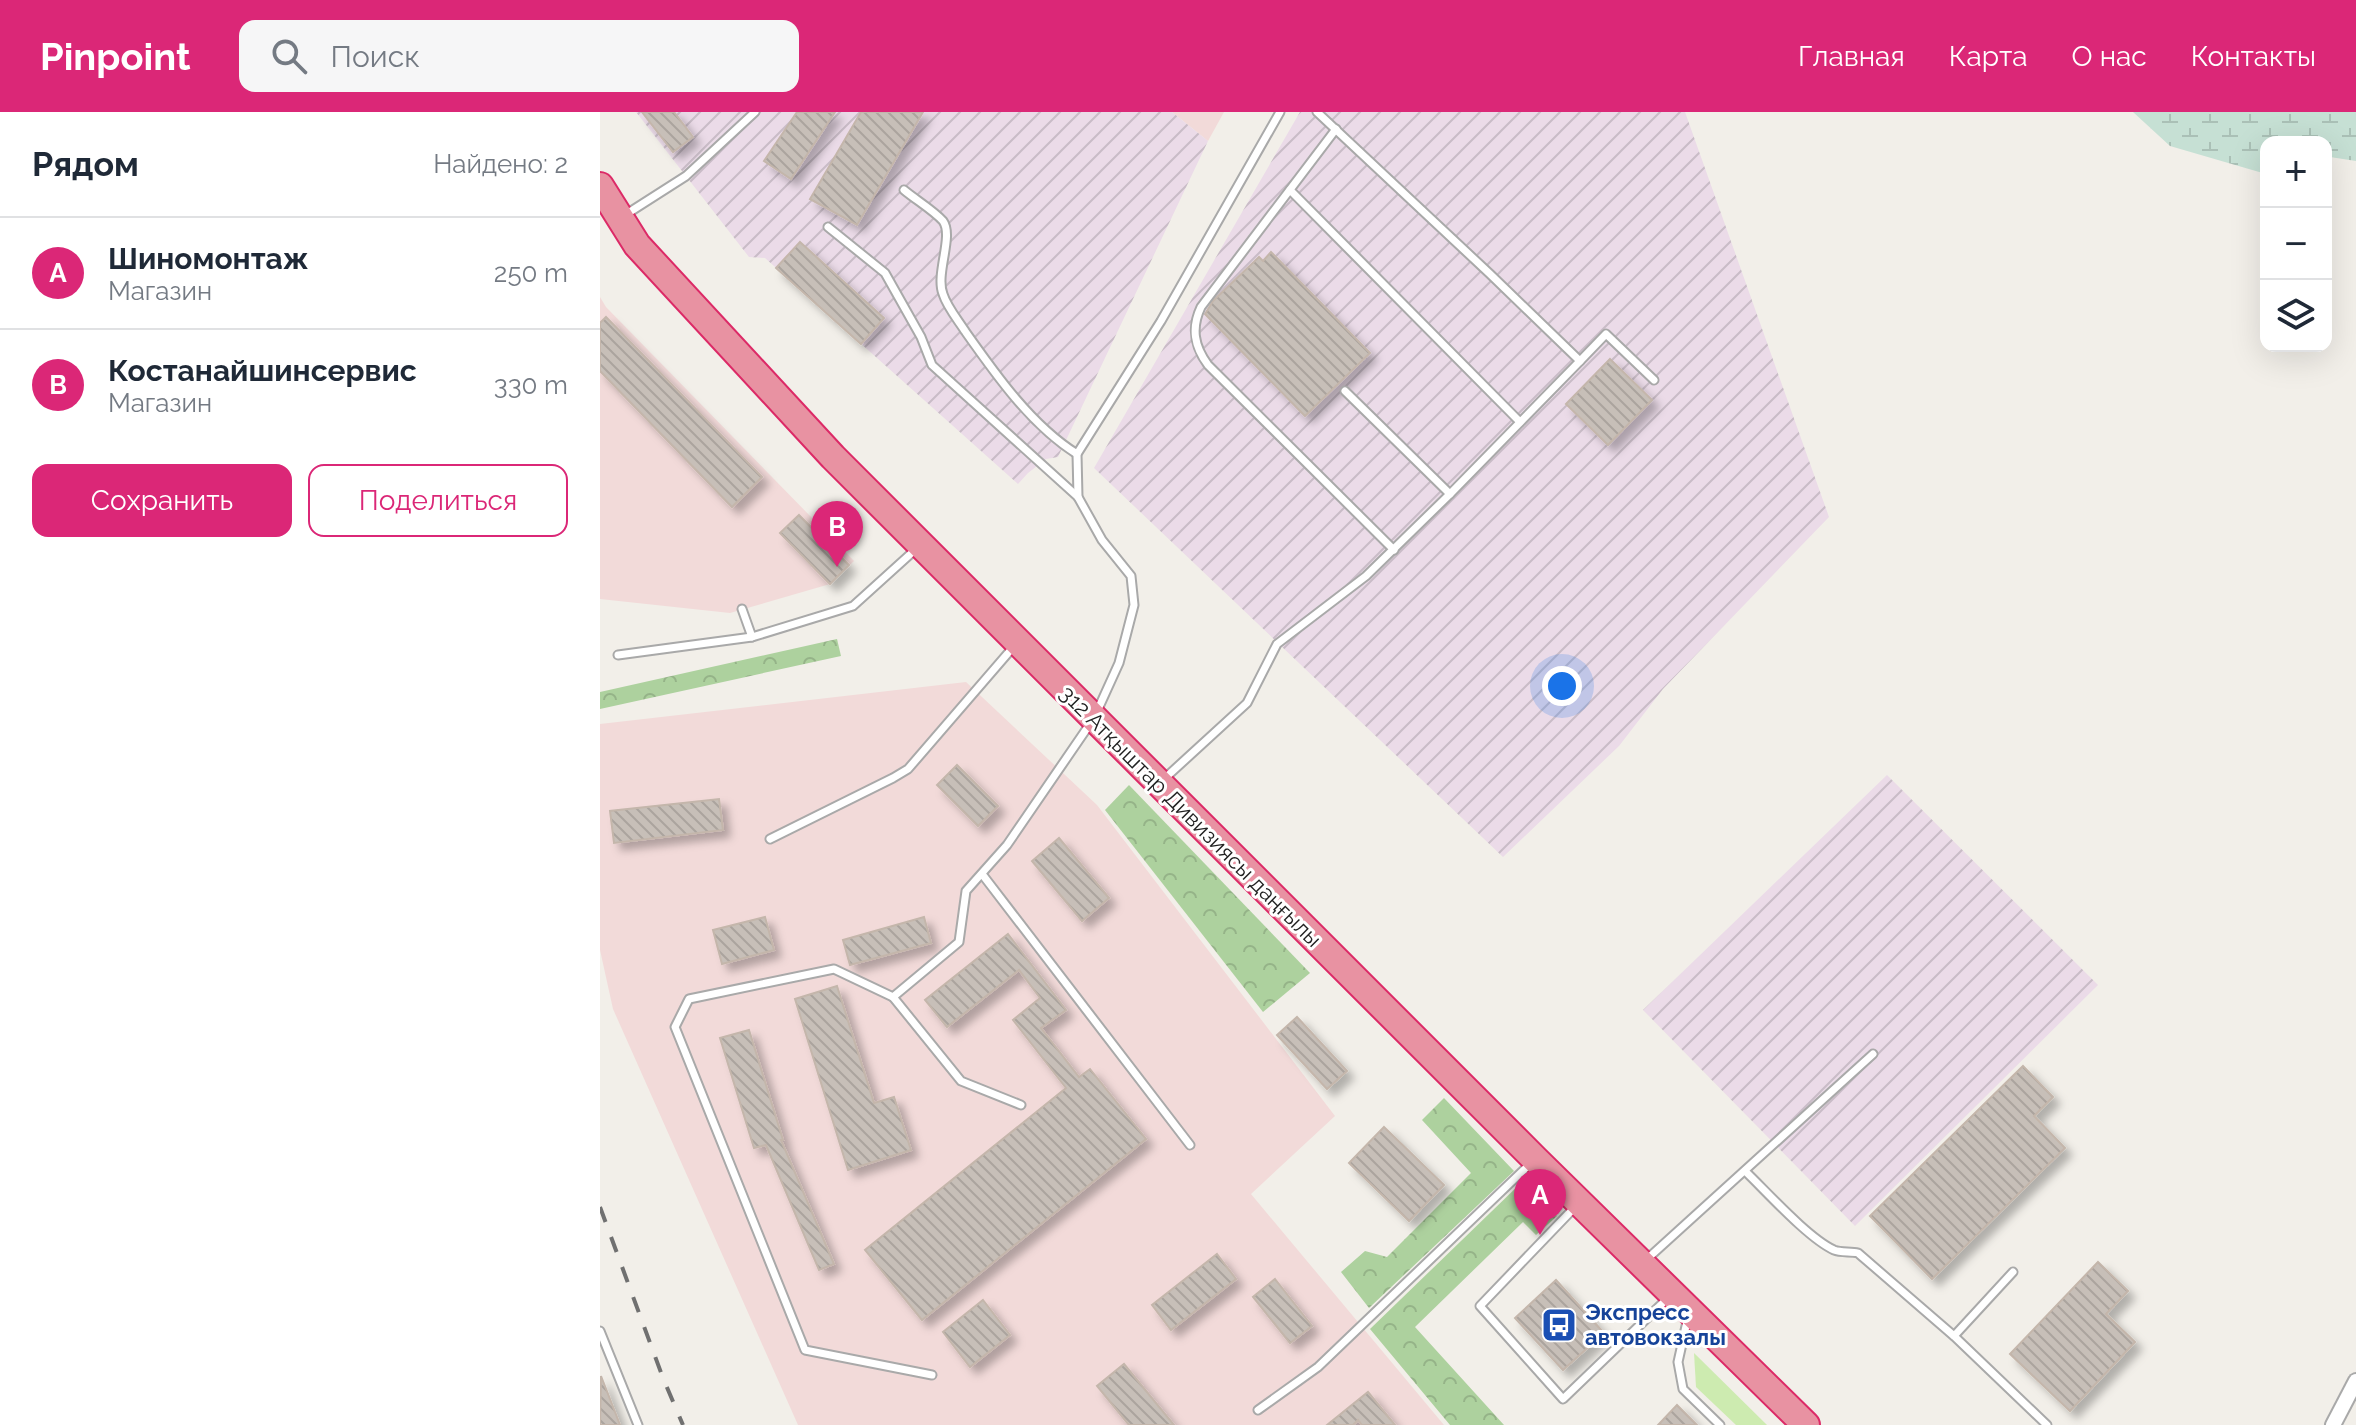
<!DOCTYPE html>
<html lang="ru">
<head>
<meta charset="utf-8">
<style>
  :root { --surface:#fff; --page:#f6f6f7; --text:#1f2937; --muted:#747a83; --line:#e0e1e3; --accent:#db2777 }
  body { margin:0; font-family:Raleway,sans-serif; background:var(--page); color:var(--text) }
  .controls { position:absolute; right:24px; top:24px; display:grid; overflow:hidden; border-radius:16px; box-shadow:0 8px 32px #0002 }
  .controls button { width:72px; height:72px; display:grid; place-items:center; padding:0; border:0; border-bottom:2px solid var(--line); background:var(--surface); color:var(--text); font:40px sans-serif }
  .you { position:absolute; left:962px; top:574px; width:28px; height:28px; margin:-20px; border:6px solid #fff; border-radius:50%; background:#1a73e8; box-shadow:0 0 0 12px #1a73e833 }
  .badge { display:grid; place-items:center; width:52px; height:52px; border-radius:50%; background:var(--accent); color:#fff; font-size:26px; font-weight:700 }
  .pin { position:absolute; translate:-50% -66px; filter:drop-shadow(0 2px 4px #0008) }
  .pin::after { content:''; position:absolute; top:42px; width:28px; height:24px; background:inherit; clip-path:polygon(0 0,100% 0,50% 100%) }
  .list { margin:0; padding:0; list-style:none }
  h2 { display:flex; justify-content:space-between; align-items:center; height:104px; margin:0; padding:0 32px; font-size:34px }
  h2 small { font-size:26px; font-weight:400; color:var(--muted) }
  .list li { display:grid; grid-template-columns:52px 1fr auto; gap:24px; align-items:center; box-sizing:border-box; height:112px; padding:0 32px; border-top:2px solid var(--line) }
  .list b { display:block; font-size:30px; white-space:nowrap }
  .list p { margin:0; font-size:26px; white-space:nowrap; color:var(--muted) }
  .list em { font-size:26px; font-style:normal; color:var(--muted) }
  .actions { display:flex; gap:16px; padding:24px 32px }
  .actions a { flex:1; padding:18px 0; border:2px solid var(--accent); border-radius:16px; text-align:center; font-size:28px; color:var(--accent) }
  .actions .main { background:var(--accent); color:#fff }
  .icon { flex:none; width:44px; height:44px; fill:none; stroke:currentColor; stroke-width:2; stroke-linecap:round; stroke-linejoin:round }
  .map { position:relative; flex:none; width:1756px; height:1313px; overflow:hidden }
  header { display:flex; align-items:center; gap:48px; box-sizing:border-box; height:112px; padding:0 40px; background:var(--accent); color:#fff }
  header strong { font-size:38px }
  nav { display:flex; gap:44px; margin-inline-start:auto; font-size:28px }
  .search { width:560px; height:72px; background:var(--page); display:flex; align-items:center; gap:20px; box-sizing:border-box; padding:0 28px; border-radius:16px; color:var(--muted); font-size:30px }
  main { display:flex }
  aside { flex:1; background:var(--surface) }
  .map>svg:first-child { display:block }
  .commercial { fill:#f2dad9 }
  .industrial { fill:url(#industrial-furrows) }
  .grass { fill:#cdebb0 }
  .forest { fill:url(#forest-crowns) }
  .wetland { fill:url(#wetland-marsh) }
  .building { fill:url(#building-back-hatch); stroke:#c4b6ab; stroke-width:2; filter:url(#shadow) }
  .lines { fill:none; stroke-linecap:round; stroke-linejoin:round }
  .lane-casing { stroke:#a9a9a9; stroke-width:11 }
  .street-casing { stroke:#a9a9a9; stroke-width:18 }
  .highway-casing { stroke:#dc2a67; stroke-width:30 }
  .lane { stroke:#fff; stroke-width:7 }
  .street { stroke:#fff; stroke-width:14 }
  .highway { stroke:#e892a2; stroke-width:26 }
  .rail { stroke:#707070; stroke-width:4; stroke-dasharray:16 16; stroke-linecap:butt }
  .labels { text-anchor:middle; stroke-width:6; stroke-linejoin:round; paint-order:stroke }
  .street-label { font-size:22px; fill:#222; stroke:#fff }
  .transit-label { font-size:22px; font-weight:bold; fill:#164399; stroke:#fff; text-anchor:start }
</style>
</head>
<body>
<header>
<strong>Pinpoint</strong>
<div class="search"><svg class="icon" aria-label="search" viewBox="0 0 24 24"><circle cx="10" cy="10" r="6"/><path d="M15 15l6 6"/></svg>Поиск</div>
<nav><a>Главная</a><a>Карта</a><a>О нас</a><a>Контакты</a></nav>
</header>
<main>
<aside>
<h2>Рядом<small>Найдено: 2</small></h2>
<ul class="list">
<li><span class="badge">A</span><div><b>Шиномонтаж</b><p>Магазин</p></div><em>250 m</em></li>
<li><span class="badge">B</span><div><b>Костанайшинсервис</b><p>Магазин</p></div><em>330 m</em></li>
</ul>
<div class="actions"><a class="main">Сохранить</a><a>Поделиться</a></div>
</aside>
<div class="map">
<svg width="1756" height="1313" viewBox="0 0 1756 1313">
  <defs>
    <pattern id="industrial-furrows" width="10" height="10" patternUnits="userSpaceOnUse" patternTransform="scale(2)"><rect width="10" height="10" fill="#ebdbe8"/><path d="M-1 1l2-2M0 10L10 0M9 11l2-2" fill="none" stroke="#c9bcc7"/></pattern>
    <pattern id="forest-crowns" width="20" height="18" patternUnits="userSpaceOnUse" patternTransform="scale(2)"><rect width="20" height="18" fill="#add19e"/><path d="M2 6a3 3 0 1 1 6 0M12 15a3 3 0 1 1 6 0" fill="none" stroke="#95b388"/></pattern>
    <pattern id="wetland-marsh" width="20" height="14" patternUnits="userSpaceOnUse" patternTransform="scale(2)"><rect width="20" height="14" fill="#c6e0d4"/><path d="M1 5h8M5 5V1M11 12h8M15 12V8" fill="none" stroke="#aac0b6"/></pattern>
    <pattern id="building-back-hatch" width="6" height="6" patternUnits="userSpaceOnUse" patternTransform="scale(2)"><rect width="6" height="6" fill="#c7bfb8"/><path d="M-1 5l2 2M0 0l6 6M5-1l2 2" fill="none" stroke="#aba49e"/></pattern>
    <filter id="shadow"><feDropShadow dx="7" dy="7" stdDeviation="4" flood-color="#0004"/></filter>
  </defs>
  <rect width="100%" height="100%" fill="#f2efe9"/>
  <g class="commercial">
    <path d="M572,0H624L608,29Z"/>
    <path d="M0,185L6,195L254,449L230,472L130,501L0,487Z"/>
    <path d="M366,570L497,693L735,1004L651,1082L844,1313H198L13,897L0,838V612Z"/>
  </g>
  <g class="industrial">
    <path d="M36,0H572L608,29L458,345L446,347L428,361L418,372L165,146L149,145Z"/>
    <path d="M700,0H1085L1229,405L1063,577L1019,634L903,745L494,356Z"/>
    <path d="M1287,663L1498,873L1255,1114L1043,898Z"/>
  </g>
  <path class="grass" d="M1094,1241L1167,1313H1136L1096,1275Z"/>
  <g class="forest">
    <path d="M237,527L241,544L0,597V580Z"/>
    <path d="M529,673L710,861L663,900L505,698Z"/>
    <path d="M844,986L914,1059L769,1196L741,1160L765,1139L787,1145L871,1061L822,1008Z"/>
    <path d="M922,1070L957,1104L936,1123L923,1110L815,1215L904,1313H850L770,1217Z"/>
  </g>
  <path class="wetland" d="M1533,0H1756V49L1730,45L1726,52V30H1666V62L1570,34Z"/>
  <g class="building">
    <path d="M42,0H74L93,25L73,40Z"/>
    <path d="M197,0H235L191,67L164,49Z"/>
    <path d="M261,0H323L257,113L210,87Z"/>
    <path d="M200,130L284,206L261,232L176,156Z"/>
    <path d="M671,140L770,241L705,304L605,202L613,189L659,145L663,149Z"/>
    <path d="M6,205L162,365L132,395L0,259V211Z"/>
    <path d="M1010,247L1052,288L1008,333L966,292Z"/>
    <path d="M199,403L249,453L230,472L180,421Z"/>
    <path d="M357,653L398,694L378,714L337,673Z"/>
    <path d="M119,687L123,718L14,731L10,699Z"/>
    <path d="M459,726L509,786L482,809L432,749Z"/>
    <path d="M165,805L174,838L122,852L113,818Z"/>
    <path d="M324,805L331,831L250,853L243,828Z"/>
    <path d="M408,822L466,898L441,916L479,965L490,957L546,1027L322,1208L265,1138L466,976L413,908L440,886L419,858L347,915L325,888Z"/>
    <path d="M237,874L274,991L294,985L311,1038L248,1058L195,887Z"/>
    <path d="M697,905L747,959L727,977L677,923Z"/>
    <path d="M149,918L183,1028H181L234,1152L219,1158L166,1033L154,1036L120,926Z"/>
    <path d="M1423,954L1453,985L1434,1004L1465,1036L1332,1167L1270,1104Z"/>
    <path d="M784,1015L844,1073L809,1109L749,1051Z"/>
    <path d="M617,1142L636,1167L571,1218L552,1193Z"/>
    <path d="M1498,1150L1528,1179L1506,1202L1535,1230L1470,1299L1410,1242Z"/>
    <path d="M675,1167L712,1214L690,1231L653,1185Z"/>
    <path d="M956,1168L1004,1221L963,1258L915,1206Z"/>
    <path d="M383,1188L410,1223L370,1255L343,1220Z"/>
    <path d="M524,1252L574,1313H529L497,1274Z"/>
    <path d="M1,1264L20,1313H0Z"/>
    <path d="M768,1280L795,1313H762L758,1308L753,1313H727Z"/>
    <path d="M1077,1293L1097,1313H1058Z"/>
  </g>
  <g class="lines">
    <defs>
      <g id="lane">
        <path d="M736,17L601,195C591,216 594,234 608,253L794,438"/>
        <path d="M304,78C316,88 333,98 343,109C354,124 335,162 343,182C347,195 358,208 365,219C396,263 431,313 477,342"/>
        <path d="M690,78L920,310"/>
        <path d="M25,103L86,64L155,0"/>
        <path d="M228,115L285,161L321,225L332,253L478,385"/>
        <path d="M980,249L1006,222L1054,268"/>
        <path d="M745,279L850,382"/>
        <path d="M142,497L152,525"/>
        <path d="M18,543L152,525L253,494L316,437"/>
        <path d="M564,667L647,591L677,532L766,464L850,382L980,249L890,162L717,0"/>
        <path d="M170,727L293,666L308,657L415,533"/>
        <path d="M382,762L590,1033"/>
        <path d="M293,885L234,857L89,887L75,915L205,1238L332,1263"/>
        <path d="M421,993L361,969L293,885L359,830L366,779L407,733L494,606L519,551L534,493L531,464L502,428L478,385L477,342L561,209L680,0"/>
        <path d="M1145,1059C1167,1080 1208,1126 1234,1138C1241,1141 1251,1139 1258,1141L1354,1224L1447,1313"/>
        <path d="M975,1095L880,1194L963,1287L1068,1186"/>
        <path d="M1046,1148L1273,942"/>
        <path d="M1088,1205L1078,1250L1083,1277L1120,1313"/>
        <path d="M0,1219L38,1313"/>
        <path d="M1354,1224L1413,1160"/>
        <path d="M658,1298L718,1255L932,1050"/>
      </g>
      <path id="street" d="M1733,1313L1756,1269"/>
      <path id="highway" d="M0,74L37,133L233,345L935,1047L1206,1313"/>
    </defs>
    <use href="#lane" class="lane-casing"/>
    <use href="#street" class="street-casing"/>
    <use href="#highway" class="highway-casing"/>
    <use href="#lane" class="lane"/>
    <use href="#street" class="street"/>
    <use href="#highway" class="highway"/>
    <path class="rail" d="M0,1095L63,1266L83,1313"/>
  </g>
  <defs>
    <symbol id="bus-square" viewBox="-11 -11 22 22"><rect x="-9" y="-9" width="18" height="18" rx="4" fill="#1a4fb4" stroke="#fff"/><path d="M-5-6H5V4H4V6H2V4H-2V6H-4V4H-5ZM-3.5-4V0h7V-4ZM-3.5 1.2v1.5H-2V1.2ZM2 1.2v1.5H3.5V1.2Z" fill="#fff"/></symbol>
  </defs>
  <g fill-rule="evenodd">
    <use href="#bus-square" x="939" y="1193" width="40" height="40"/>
  </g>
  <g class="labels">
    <g class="street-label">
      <text transform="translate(591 704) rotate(45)" y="8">312 Атқыштар Дивизиясы даңғылы</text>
    </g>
    <g class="transit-label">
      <text x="985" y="1208">Экспресс<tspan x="985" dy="25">автовокзалы</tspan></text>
    </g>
  </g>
</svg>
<div class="controls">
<button>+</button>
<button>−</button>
<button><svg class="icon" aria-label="layers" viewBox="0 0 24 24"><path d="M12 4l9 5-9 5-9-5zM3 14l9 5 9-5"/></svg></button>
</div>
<div class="you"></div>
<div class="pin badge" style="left:940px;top:1123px">A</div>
<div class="pin badge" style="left:237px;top:455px">B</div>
</div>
</main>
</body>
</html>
